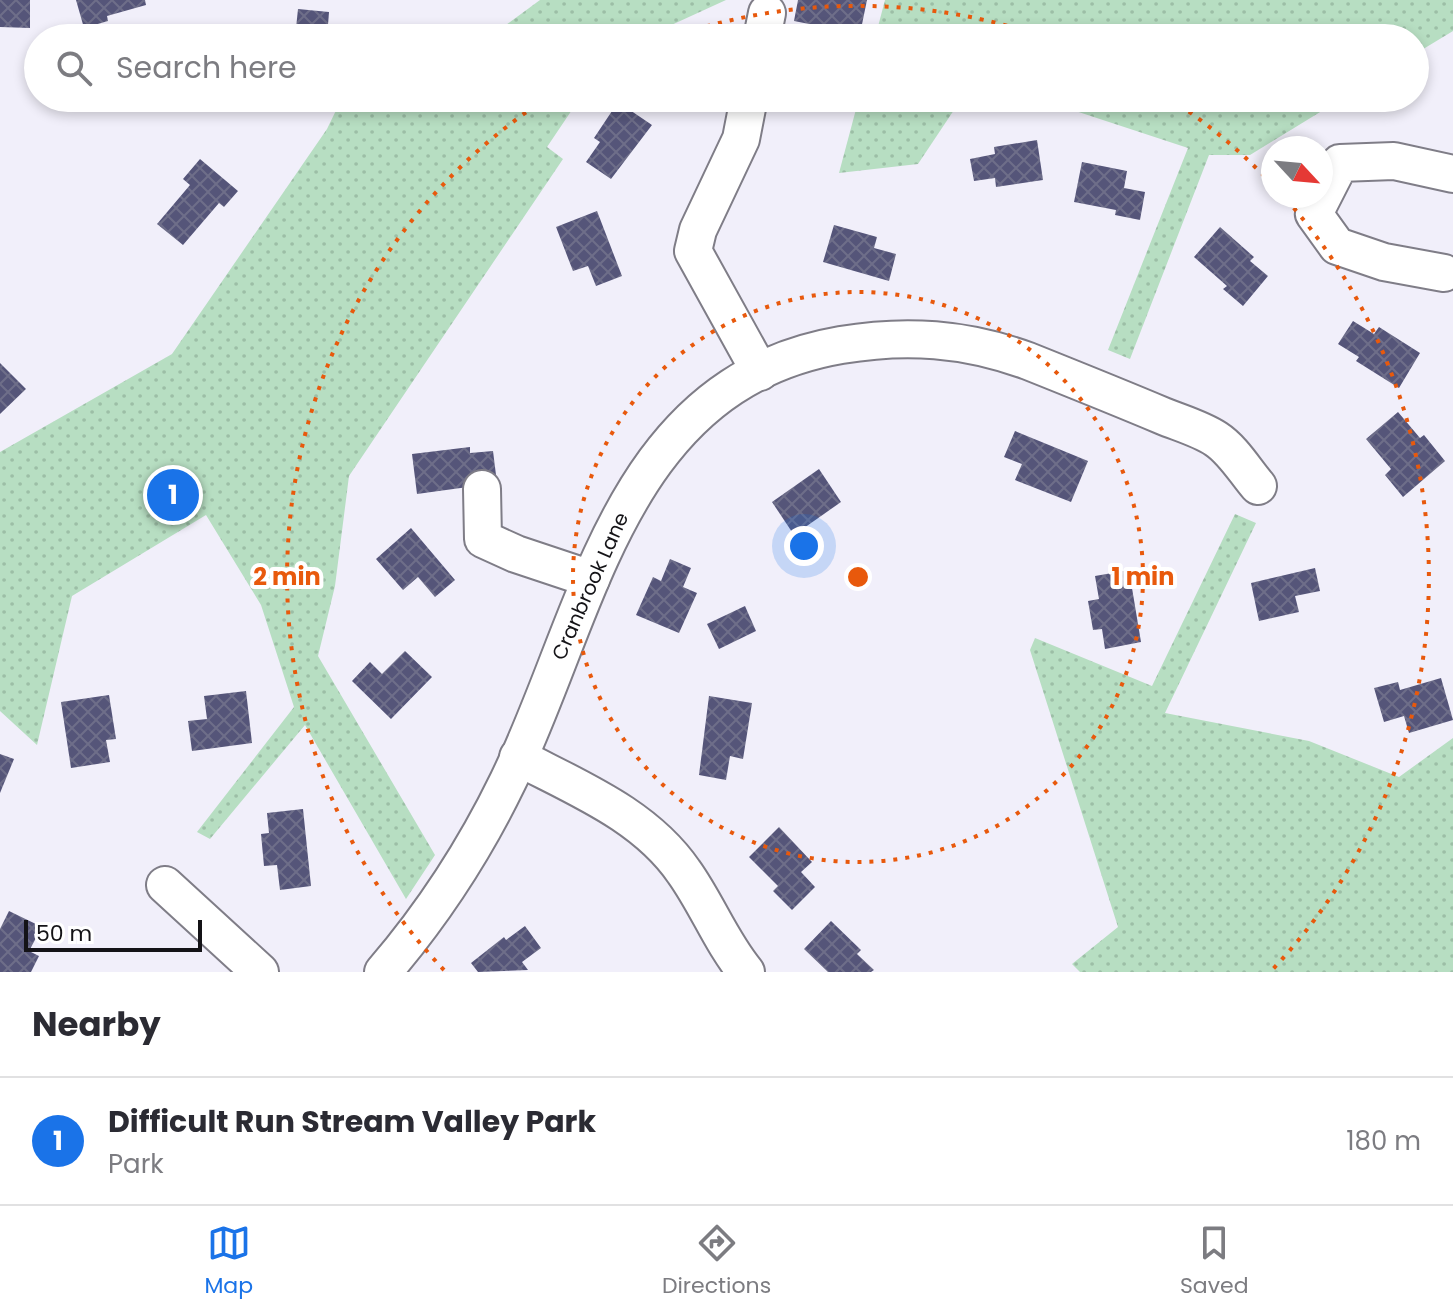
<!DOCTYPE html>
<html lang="en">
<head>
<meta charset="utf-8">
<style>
  :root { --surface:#fff; --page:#f7f7f7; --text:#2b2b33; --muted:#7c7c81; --line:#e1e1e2; --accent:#1a73e8 }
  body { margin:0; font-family:Poppins,sans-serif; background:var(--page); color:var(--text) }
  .compass { position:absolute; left:1261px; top:136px; width:72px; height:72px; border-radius:50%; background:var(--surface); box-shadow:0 4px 12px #0003; rotate:116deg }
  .scale { position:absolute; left:24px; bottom:20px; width:178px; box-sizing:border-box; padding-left:8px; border:4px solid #141317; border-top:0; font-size:22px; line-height:28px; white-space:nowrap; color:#141317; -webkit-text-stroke:6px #fff; paint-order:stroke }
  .you { position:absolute; left:804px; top:546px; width:28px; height:28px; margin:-20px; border:6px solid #fff; border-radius:50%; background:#1a73e8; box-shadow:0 0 0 12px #1a73e833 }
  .badge { display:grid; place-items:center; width:52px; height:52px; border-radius:50%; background:var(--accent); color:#fff; font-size:26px; font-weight:700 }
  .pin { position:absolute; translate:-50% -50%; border:4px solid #fff; box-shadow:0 2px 8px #0006 }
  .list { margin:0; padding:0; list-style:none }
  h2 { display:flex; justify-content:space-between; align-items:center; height:104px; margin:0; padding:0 32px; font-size:34px }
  h2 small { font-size:26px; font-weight:400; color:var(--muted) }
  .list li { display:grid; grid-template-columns:52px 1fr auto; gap:24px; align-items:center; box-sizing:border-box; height:128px; padding:0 32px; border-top:2px solid var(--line) }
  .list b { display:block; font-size:30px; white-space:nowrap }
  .list p { margin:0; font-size:26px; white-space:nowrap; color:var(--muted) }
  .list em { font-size:26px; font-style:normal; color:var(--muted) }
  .icon { flex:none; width:44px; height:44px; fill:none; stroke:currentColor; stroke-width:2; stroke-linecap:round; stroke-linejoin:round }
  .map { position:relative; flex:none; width:1453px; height:972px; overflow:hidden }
  .search { position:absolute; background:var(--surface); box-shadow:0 4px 12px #0003; left:24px; right:24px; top:24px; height:88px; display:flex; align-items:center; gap:20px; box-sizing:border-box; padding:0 28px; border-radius:44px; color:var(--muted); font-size:30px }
  .sheet { height:232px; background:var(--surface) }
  nav { display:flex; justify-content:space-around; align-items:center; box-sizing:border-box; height:112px; border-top:2px solid var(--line); background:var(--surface); font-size:22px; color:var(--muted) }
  nav a { display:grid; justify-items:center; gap:4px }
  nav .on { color:var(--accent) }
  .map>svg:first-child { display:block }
  .park { fill:url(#park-dots) }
  .building { fill:url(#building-cross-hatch) }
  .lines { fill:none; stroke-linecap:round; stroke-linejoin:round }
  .minor-casing { stroke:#7f7d87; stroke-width:40 }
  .minor { stroke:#fff; stroke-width:36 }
  .ring { fill:none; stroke:#e8590c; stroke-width:4; stroke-dasharray:4 8 }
  .labels { text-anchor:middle; stroke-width:8; stroke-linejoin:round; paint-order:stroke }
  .street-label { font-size:20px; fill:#141317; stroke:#fff }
  .centre { fill:#e8590c; stroke:#fff; stroke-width:4 }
  .ring-label { font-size:24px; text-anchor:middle; font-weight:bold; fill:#e8590c; stroke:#fff; stroke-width:8; stroke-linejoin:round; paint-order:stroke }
</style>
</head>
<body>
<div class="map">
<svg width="1453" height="972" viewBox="0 0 1453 972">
  <defs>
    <pattern id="park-dots" width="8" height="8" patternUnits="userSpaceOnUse" patternTransform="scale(2)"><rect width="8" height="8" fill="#b7dec2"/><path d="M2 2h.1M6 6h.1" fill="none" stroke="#9cbea6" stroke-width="1.8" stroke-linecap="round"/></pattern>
    <pattern id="building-cross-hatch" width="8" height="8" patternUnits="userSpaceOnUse" patternTransform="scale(2)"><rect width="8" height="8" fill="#555579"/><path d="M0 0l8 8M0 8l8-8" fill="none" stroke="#6e6e89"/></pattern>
  </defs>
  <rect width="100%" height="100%" fill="#f1effa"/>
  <g class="park">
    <path d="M540,0H726L643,38H488Z"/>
    <path d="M885,0H1453V31L1415,54V38H875Z"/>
    <path d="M342,98H580L547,147L563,159L349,476L335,586L318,656L435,855L406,899L305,725L210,839L197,832L294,707L261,605L206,515L72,596L37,745L0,711V452L172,354L327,129Z"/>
    <path d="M859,98H962L918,164L839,173Z"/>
    <path d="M1036,98H1343L1250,155H1209L1130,359L1108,350L1188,148Z"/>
    <path d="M1235,514L1256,523L1165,713L1309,741L1399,777L1453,738V972H1080L1072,964L1118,927L1030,650L1035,638L1152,686Z"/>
  </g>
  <g class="building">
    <path d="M0,0H30V28L0,27Z"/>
    <path d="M76,0H145L146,5L107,16L108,21L84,28Z"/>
    <path d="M798,0H867L860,34L794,21Z"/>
    <path d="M298,9L329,12L327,38H295Z"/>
    <path d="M618,102L652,125L611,179L586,162L600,142L594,138Z"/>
    <path d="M1037,140L1043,180L996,187L995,178L974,181L970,159L995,154L994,147Z"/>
    <path d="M200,159L238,191L224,207L219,203L183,245L157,224L190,185L183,179Z"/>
    <path d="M1082,162L1127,171L1124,188L1145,192L1140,220L1115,215L1116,210L1074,202Z"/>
    <path d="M597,211L622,276L596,286L588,266L573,271L556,227Z"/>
    <path d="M834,225L877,237L874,248L896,254L889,281L823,262Z"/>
    <path d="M1220,227L1254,257L1250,261L1268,276L1243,306L1223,289L1227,286L1194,257Z"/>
    <path d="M1353,321L1374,334L1379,327L1420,353L1399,388L1356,361L1359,357L1338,344Z"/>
    <path d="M0,363L26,389L0,414Z"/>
    <path d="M1398,412L1420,438L1424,435L1445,461L1403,497L1385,475L1391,469L1366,439Z"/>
    <path d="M1015,431L1088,461L1071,502L1015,480L1022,464L1004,457Z"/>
    <path d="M470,447V453L493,451L497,483L417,494L412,454Z"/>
    <path d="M819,469L841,502L794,535L772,502Z"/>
    <path d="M411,528L455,580L435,597L418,577L403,590L376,559Z"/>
    <path d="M670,559L691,568L683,587L697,593L679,633L636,615L653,577L661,581Z"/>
    <path d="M1315,568L1320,591L1295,596L1299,612L1259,621L1251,583Z"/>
    <path d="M1129,570L1141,642L1105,649L1102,629L1093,630L1088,601L1099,599L1095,576Z"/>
    <path d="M745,606L756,631L719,649L707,624Z"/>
    <path d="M405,651L432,677L391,719L352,681L370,662L382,674Z"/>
    <path d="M1441,678L1453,720L1409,733L1404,716L1384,722L1374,688L1398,682L1400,690Z"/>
    <path d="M246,691L252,743L192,751L188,721L207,719L204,696Z"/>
    <path d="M109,695L116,739L106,740L110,762L71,768L61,702Z"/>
    <path d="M709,696L752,703L743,759L730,756L726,780L699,775Z"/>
    <path d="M0,754L14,759L0,793Z"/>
    <path d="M303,809L311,886L280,890L277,865L264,866L261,834L269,833L267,813Z"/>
    <path d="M779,827L812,862L801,872L815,887L792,910L773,891L778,886L749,857Z"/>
    <path d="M9,911L42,927L29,951L39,956L31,972H0V929Z"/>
    <path d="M831,921L861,950L857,954L874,970L871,972H828L804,949Z"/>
    <path d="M525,926L541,948L522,962L528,970L478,972L471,963L504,937L506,940Z"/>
  </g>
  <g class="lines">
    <defs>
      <g id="minor">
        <path d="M762,38L767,13"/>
        <path d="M749,98L741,139L698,230L693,251L760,372"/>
        <path d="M1444,273L1384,262L1337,246L1314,214L1340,163L1394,161L1453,174"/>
        <path d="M482,489L483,539L516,554L591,579"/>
        <path d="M518,757C577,788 645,815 684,872C707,904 721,942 746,972"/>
        <path d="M165,885L260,972"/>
        <path d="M383,972C432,915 475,849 508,781C590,613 619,383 841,345C906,334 965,338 1028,361C1073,379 1118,397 1163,416C1180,423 1201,429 1216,439C1233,450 1245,471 1258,486"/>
      </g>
    </defs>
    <use href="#minor" class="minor-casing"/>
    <use href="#minor" class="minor"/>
  </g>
  <g class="ring">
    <circle cx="858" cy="577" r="285"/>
    <path d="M444 970A571 571 0 0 1 547 98M672 37A571 571 0 0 1 1044 37M1169 98A571 571 0 0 1 1272 184M1286 199A571 571 0 0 1 1272 970"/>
  </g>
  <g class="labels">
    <g class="street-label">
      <text transform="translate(590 586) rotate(-66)" y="7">Cranbrook Lane</text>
    </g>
  </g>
  <circle cx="858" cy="577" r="12" class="centre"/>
  <g class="ring-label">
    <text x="1143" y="585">1 min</text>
    <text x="287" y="585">2 min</text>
  </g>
</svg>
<svg class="compass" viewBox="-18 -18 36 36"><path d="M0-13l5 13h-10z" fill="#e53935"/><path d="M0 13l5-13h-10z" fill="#7c7c81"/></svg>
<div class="scale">50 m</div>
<div class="you"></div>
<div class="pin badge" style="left:173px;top:495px">1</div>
<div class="search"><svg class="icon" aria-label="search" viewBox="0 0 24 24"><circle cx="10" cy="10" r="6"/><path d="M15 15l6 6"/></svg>Search here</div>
</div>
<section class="sheet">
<h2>Nearby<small></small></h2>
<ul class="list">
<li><span class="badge">1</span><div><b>Difficult Run Stream Valley Park</b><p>Park</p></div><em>180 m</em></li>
</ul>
</section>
<nav>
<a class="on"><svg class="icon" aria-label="map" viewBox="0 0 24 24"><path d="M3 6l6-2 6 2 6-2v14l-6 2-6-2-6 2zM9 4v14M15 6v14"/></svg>Map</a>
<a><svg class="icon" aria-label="directions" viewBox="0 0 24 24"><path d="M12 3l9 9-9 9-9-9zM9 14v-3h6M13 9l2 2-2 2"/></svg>Directions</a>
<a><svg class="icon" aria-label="saved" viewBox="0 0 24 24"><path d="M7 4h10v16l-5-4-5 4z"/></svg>Saved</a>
</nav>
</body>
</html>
